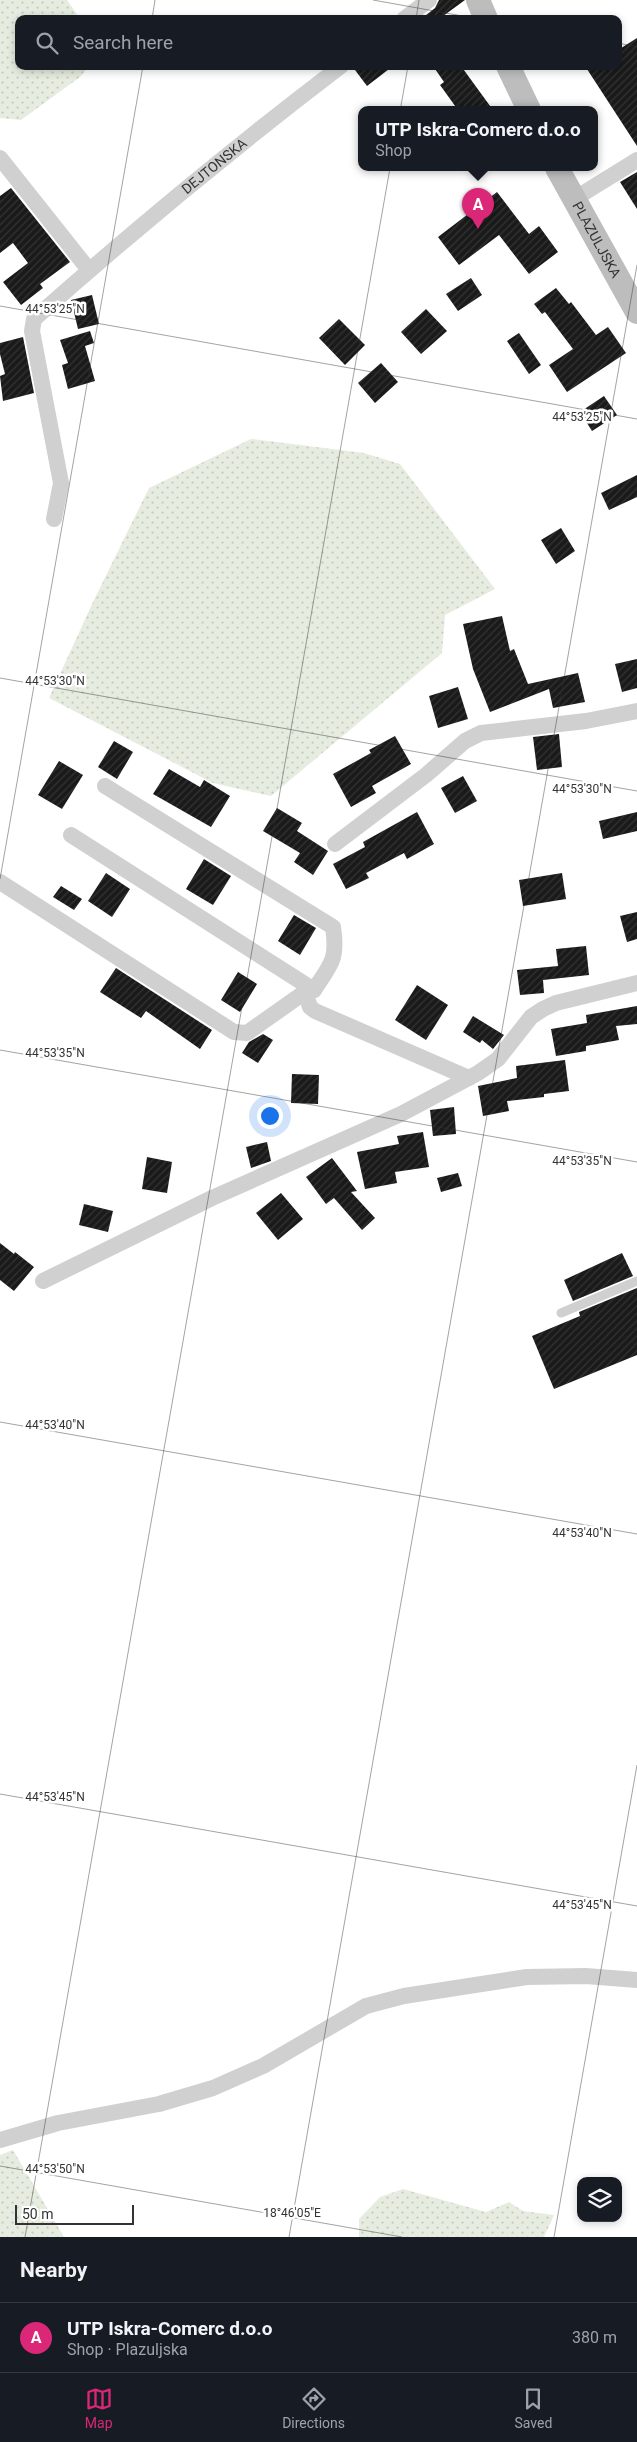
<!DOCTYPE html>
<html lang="en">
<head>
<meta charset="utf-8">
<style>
  :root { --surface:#171b24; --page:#20242c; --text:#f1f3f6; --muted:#9ea1a6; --line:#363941; --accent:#db2777 }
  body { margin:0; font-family:Roboto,sans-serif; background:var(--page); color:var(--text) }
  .controls { position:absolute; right:15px; bottom:15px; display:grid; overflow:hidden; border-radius:10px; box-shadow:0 2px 8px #0003 }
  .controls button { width:45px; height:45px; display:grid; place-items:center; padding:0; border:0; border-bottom:1px solid var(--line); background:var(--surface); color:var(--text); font:25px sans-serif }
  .scale { position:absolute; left:15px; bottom:12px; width:119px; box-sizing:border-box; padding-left:5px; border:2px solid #333; border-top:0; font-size:14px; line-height:18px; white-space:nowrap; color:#333; -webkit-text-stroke:4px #fff; paint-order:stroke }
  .you { position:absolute; left:269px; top:1115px; width:18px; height:18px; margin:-12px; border:4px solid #fff; border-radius:50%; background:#1a73e8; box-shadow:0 0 0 8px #1a73e833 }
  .badge { display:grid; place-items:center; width:32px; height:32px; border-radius:50%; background:var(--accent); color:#fff; font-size:16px; font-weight:700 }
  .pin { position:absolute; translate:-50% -41px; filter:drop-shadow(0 1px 2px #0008) }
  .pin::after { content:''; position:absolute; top:26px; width:18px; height:15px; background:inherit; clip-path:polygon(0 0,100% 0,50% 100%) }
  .popup { position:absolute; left:358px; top:106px; width:240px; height:65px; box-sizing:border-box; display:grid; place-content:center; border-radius:10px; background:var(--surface); filter:drop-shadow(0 1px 4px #0005); font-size:16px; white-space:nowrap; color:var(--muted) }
  .popup b { font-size:19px; color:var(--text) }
  .popup::after { content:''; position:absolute; left:50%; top:100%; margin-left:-10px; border:10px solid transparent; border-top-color:var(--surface) }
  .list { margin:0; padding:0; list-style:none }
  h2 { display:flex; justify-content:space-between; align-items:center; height:65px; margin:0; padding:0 20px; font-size:21px }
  h2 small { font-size:16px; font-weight:400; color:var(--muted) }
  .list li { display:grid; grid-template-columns:32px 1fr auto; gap:15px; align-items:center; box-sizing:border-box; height:70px; padding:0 20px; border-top:1px solid var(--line) }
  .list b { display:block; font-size:19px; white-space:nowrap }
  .list p { margin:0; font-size:16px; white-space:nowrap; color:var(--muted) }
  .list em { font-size:16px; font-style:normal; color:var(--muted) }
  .icon { flex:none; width:28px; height:28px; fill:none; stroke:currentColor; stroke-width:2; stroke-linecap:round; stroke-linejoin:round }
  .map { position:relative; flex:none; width:637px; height:2237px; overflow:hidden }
  .search { position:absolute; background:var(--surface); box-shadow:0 2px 8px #0003; left:15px; right:15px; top:15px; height:55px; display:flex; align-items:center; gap:12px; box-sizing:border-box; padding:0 18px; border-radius:10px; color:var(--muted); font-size:19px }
  .sheet { height:135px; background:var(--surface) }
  nav { display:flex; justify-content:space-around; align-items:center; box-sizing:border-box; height:70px; border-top:1px solid var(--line); background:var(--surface); font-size:14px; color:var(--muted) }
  nav a { display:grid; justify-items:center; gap:2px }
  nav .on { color:var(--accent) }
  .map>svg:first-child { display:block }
  .grass { fill:url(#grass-dots) }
  .building { fill:url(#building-hatch) }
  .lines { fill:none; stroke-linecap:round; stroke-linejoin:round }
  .service { stroke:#d0d0d0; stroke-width:9 }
  .minor { stroke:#d0d0d0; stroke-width:16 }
  .secondary { stroke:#bdbdbd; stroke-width:24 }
  .ticks { fill:none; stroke:#333; stroke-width:1; stroke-opacity:0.45 }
  .labels { text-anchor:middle; stroke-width:5; stroke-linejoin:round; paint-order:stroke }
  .street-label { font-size:14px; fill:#333; stroke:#fff }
  .ticks-label { font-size:12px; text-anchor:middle; fill:#333; stroke:#fff; stroke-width:5; stroke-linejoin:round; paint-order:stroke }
</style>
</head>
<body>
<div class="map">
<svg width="637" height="2237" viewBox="0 0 637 2237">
  <defs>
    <pattern id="grass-dots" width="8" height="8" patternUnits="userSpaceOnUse" patternTransform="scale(1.25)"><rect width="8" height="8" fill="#e6ecdf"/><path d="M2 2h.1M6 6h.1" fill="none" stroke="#c6cbc0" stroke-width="1.8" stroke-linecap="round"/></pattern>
    <pattern id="building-hatch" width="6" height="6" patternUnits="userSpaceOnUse" patternTransform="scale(1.25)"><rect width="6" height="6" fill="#1a1a1a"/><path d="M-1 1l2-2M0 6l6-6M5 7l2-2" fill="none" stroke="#333"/></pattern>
  </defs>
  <rect width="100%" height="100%" fill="#fff"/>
  <g class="grass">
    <path d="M0,0H67L80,19H19V66H89L80,77L21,120L0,118Z"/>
    <path d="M251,439L364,453L400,464L495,589L445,615L442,653L271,796L213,783L49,698L93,602L149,488Z"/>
    <path d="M13,2150L64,2237H0V2155Z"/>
    <path d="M403,2189L486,2212L509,2202L523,2211L554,2215L544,2237H359V2219L380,2197Z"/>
  </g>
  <g class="building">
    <path d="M439,0H465L439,19H421L435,8Z"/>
    <path d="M637,38V146L585,66H618V50Z"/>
    <path d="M352,66H393L367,86Z"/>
    <path d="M433,66H461L493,110H458L440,85L444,82Z"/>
    <path d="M637,172V209L620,182Z"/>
    <path d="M11,188L70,262L40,284L43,288L21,305L3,282L28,263L13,243L0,253V196Z"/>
    <path d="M497,192L529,234L539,226L558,252L529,274L499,235L459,265L438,237Z"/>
    <path d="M471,278L482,295L458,311L446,294Z"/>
    <path d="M556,288L569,304L571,302L596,335L608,327L626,353L567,392L549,365L573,349L545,312L542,314L534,304Z"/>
    <path d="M92,295L99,324L78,329L71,300Z"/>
    <path d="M426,309L447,331L421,354L401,332Z"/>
    <path d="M339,319L365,345L345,365L319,338Z"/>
    <path d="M90,331L94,343L85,346L95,381L68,389L62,365L68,363L60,340Z"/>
    <path d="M519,333L541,365L529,374L507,341Z"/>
    <path d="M23,337L34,393L3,401L0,376L5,374L0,354V343Z"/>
    <path d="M381,363L398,382L375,403L358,383Z"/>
    <path d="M604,396L617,415L592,431L580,412Z"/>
    <path d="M637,475V497L609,510L601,493Z"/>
    <path d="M561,528L575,551L556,564L541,540Z"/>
    <path d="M502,616L510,651L514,649L528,684L578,673L585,702L553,708L549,689L490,712L473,669L463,624Z"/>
    <path d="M637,659V688L622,692L615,664Z"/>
    <path d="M458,687L468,719L438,728L429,696Z"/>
    <path d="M559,734L562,767L537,770L533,737Z"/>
    <path d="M395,736L411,764L372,786L376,793L351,807L333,774L371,753L369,750Z"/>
    <path d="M114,741L133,752L117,779L98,767Z"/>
    <path d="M59,761L83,775L62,809L38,795Z"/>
    <path d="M169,769L200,787L204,780L230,796L211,827L153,794Z"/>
    <path d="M463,776L477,801L455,813L441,788Z"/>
    <path d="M277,808L302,823L297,831L328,851L313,875L294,862L300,853L263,831Z"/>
    <path d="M417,812L434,844L407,859L404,853L366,873L369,878L346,889L333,864L365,847L363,842Z"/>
    <path d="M637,812V831L603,839L599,821Z"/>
    <path d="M204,859L231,876L213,905L186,889Z"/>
    <path d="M106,873L130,889L112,917L88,901Z"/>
    <path d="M562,873L566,899L523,906L519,880Z"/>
    <path d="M61,886L82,899L74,910L53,897Z"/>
    <path d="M637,912V939L627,942L620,916Z"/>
    <path d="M294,915L316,928L300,955L278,941Z"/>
    <path d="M586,946L589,975L543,980L544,993L520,995L517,970L558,966L556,949Z"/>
    <path d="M116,968L212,1030L200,1049L146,1011L141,1018L100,992Z"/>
    <path d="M238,972L257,984L240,1012L221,1000Z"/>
    <path d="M417,985L448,1005L426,1040L395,1020Z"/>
    <path d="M637,1006V1024L616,1026L619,1040L586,1046V1051L556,1056L551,1029L587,1023L586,1015Z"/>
    <path d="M473,1016L504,1035L493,1049L482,1040L480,1043L463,1032Z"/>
    <path d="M263,1034L273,1040L258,1063L242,1053L249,1042Z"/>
    <path d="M565,1060L569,1091L544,1094V1097L507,1101L509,1111L483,1116L478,1086L517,1078L516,1066Z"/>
    <path d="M292,1074L319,1075L318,1104L291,1103Z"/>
    <path d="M454,1107L456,1134L433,1136L430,1110Z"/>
    <path d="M423,1132L429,1167L395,1172L397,1183L365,1189L357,1152L399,1144L397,1136Z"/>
    <path d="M267,1142L271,1161L251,1168L246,1147Z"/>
    <path d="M147,1157L172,1162L167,1193L142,1189Z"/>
    <path d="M332,1158L357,1191L351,1192L375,1218L362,1230L334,1198L326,1204L306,1177Z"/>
    <path d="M458,1173L462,1186L441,1192L437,1178Z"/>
    <path d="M281,1193L303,1219L278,1240L256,1213Z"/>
    <path d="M84,1204L113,1211L108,1232L79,1225Z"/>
    <path d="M0,1243L14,1254L15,1252L34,1267L14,1291L0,1280Z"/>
    <path d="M622,1253L633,1276L573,1301L564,1280Z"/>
    <path d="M637,1288V1355L554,1389L532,1336L580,1316L579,1312Z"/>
  </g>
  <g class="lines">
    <path class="service" d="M561,1313L637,1281"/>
    <g class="minor">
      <path d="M404,19L429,0"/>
      <path d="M0,158L89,270"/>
      <path d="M574,199L637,160"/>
      <path id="s1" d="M54,519L61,483L32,331L34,319C133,231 236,146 341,66"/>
      <path d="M105,786L333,927C338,960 331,964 314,990L305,992L310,1007L315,1011L469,1078"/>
      <path d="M71,835L314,990"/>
      <path d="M335,844L426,775L465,741L481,733L586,721L637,711"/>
      <path d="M0,882L234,1032L247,1033L305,992"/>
      <path d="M43,1281L212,1198L401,1114L478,1073L498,1059L531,1017L543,1009L556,1003L637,983"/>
      <path d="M0,2140L58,2123L159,2104L213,2088L263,2066L366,2006L404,1996L527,1977L586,1976L637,1980"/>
    </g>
    <g class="secondary">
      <path d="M478,0L486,19"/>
      <path d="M508,66L529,110"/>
      <path id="s2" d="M557,168L637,312"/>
    </g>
  </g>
  <path class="ticks" d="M373,0L479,19M152,19L155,0M416,19L419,0M618,43L637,47M0,306L637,419M0,678L637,791M0,879L143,66M0,1050L637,1162M0,1422L637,1534M0,1794L637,1906M0,2166L402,2237M25,2237L408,66M289,2237L637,265M554,2237L637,1765"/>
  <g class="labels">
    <g class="street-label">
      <text dy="5" stroke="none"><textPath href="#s1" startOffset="440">DEJTONSKA</textPath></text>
      <text dy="5" stroke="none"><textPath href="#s2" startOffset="82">PLAZULJSKA</textPath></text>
    </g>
  </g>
  <g class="ticks-label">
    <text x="55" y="313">44°53'25"N</text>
    <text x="582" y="421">44°53'25"N</text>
    <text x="55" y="685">44°53'30"N</text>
    <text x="582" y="793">44°53'30"N</text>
    <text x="55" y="1057">44°53'35"N</text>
    <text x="582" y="1165">44°53'35"N</text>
    <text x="55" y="1429">44°53'40"N</text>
    <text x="582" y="1537">44°53'40"N</text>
    <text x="55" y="1801">44°53'45"N</text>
    <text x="582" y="1909">44°53'45"N</text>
    <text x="55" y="2173">44°53'50"N</text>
    <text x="292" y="2217">18°46'05"E</text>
  </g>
</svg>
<div class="controls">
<button><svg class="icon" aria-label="layers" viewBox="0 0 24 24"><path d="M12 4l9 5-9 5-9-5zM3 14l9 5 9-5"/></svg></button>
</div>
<div class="scale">50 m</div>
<div class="you"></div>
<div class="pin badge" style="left:478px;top:229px">A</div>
<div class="popup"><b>UTP Iskra-Comerc d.o.o</b>Shop</div>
<div class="search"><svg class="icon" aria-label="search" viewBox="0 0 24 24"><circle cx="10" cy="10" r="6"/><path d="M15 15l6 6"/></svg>Search here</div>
</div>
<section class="sheet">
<h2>Nearby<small></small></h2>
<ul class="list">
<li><span class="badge">A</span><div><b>UTP Iskra-Comerc d.o.o</b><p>Shop · Plazuljska</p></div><em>380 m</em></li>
</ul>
</section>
<nav>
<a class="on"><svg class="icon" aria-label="map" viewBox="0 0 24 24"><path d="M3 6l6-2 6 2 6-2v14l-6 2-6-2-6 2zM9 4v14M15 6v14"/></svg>Map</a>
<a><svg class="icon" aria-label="directions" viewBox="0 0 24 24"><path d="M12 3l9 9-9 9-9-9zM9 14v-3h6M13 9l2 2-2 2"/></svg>Directions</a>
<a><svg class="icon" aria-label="saved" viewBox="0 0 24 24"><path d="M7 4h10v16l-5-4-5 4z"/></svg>Saved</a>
</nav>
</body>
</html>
